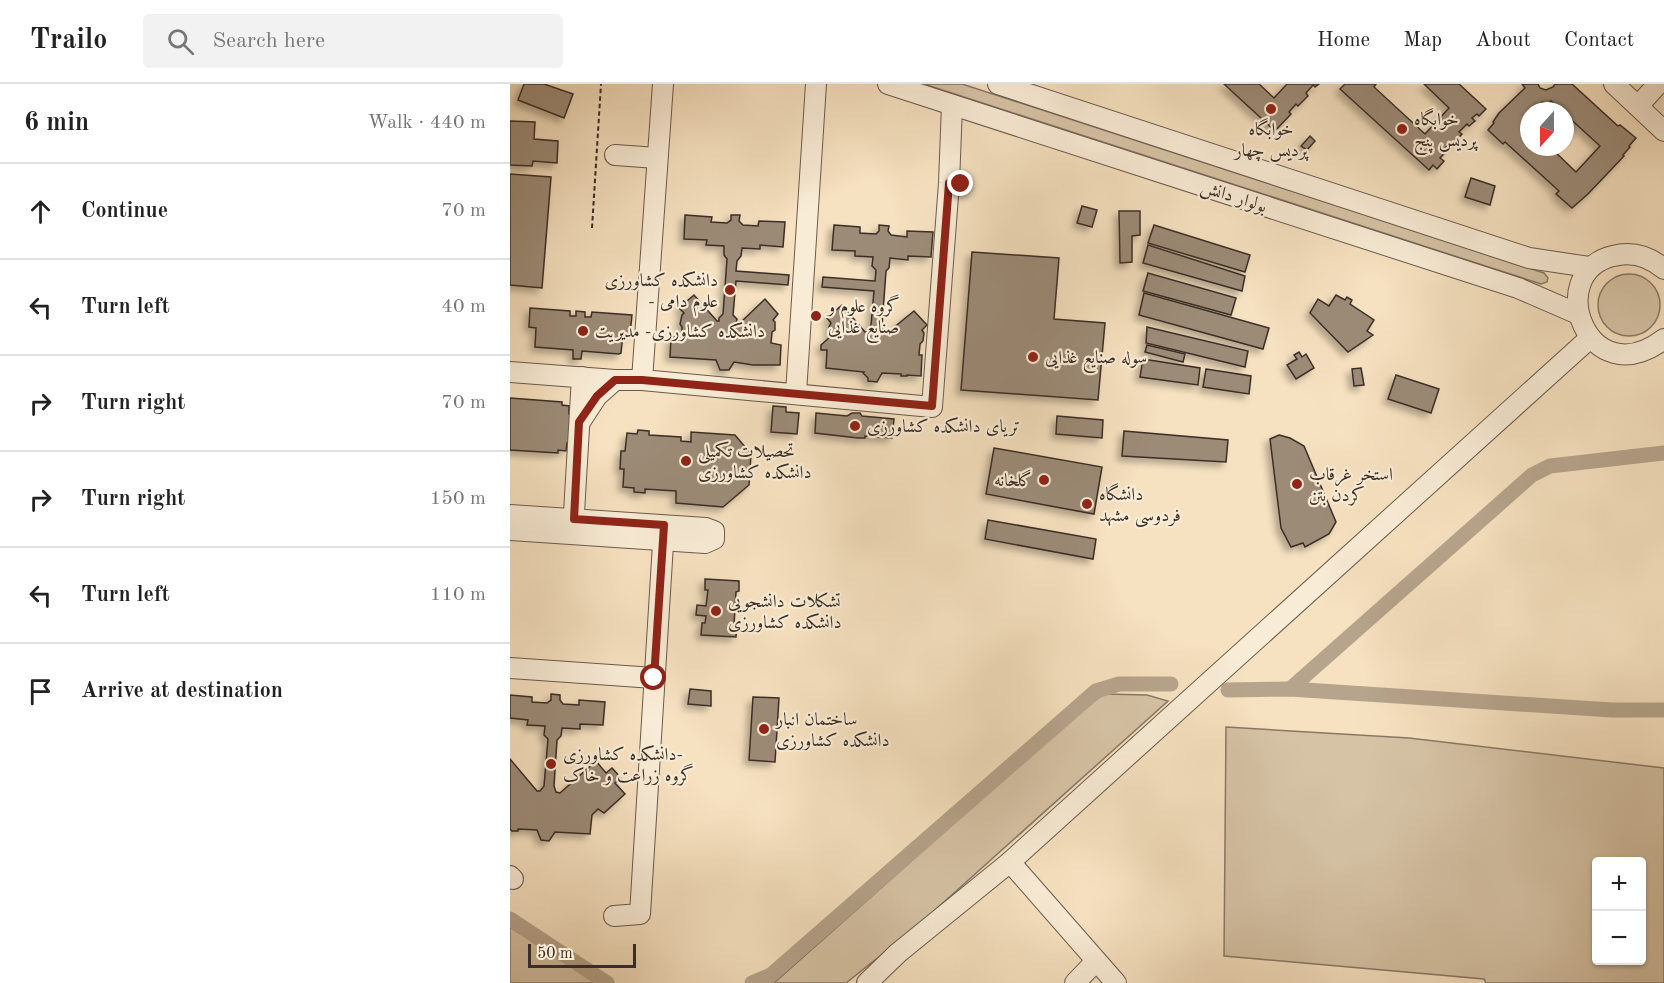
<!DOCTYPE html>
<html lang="en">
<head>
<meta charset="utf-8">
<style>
  :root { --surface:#fff; --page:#f2f2f2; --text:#222; --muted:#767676; --line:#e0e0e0 }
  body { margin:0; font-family:"Old Standard TT",Amiri,serif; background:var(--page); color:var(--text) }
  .controls { position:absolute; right:18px; bottom:18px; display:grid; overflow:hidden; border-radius:6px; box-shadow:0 2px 4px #0004 }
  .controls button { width:54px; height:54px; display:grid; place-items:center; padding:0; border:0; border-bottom:2px solid var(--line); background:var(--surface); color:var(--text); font:30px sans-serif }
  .compass { position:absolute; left:1010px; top:18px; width:54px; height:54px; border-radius:50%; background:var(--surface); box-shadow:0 2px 4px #0004; rotate:201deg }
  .scale { position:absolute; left:18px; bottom:15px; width:108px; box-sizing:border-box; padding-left:6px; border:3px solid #3b2e27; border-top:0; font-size:16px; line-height:21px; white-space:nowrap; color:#3b2e27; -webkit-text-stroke:4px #f9ecd6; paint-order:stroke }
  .stop { position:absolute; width:18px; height:18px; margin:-14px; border:4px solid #8f2418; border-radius:50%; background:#fff }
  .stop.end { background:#8f2418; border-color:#fff; box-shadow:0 2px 6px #0008 }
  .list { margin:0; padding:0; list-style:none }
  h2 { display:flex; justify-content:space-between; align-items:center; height:78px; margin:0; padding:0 24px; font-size:26px }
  h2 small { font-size:20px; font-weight:400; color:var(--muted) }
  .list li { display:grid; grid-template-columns:39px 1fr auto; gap:18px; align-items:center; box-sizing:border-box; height:96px; padding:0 24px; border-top:2px solid var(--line) }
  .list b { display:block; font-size:22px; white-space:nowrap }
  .list em { font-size:20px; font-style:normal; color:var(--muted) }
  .icon { flex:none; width:33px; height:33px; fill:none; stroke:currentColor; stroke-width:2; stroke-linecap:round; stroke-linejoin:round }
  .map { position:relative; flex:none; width:1154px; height:899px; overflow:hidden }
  header { display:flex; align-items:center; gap:36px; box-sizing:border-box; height:84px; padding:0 30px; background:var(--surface); border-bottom:2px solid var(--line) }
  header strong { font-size:28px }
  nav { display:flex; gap:33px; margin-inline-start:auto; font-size:21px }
  .search { width:420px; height:54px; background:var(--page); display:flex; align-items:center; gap:15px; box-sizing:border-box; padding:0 21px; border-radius:6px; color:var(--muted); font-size:22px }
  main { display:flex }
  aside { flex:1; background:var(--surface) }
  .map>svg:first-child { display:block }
  .green { fill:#d6c3a6; stroke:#887866; stroke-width:1.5; fill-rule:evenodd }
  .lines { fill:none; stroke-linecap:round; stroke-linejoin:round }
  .canal { stroke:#b6a48c; stroke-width:15 }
  .building { fill:#9c8b77; stroke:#3b2e27; stroke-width:1.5; fill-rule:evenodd; filter:url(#shadow) }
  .minor-casing { stroke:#6a5b4d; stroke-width:22 }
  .path { stroke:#3b2e27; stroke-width:2; stroke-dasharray:4.5 3; stroke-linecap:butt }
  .minor { stroke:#f9ecd6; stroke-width:20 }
  .route { stroke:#8f2418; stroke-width:8 }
  .poi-dot { fill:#8f2418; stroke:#f9ecd6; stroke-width:2 }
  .labels { text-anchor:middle; stroke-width:4.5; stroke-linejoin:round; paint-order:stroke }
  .poi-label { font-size:18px; fill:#3b2e27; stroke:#f9ecd6; text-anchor:start }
  .street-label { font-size:18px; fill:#3b2e27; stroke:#f9ecd6 }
</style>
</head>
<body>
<header>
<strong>Trailo</strong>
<div class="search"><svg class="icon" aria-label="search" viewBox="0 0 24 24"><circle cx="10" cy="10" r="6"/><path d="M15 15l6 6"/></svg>Search here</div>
<nav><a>Home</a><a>Map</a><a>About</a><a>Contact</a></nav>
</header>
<main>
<aside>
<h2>6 min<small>Walk · 440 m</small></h2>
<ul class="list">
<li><svg class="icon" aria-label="ahead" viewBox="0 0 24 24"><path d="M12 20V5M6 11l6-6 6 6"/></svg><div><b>Continue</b></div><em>70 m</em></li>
<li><svg class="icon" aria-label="left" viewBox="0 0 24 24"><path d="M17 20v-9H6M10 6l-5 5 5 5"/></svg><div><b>Turn left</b></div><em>40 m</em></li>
<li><svg class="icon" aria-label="right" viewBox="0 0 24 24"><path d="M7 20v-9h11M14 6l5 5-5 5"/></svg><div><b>Turn right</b></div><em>70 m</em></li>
<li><svg class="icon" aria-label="right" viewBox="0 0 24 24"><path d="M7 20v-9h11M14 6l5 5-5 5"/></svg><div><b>Turn right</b></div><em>150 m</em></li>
<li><svg class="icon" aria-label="left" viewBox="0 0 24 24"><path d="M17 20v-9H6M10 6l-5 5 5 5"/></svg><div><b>Turn left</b></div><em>110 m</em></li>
<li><svg class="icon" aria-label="arrive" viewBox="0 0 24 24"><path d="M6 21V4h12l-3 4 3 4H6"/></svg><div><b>Arrive at destination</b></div></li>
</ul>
</aside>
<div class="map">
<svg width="1154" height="899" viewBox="0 0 1154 899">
  <defs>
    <filter id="shadow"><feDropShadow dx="-4.5" dy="4.5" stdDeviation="3" flood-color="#0004"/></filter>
  </defs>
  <rect width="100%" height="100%" fill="#f6e1c0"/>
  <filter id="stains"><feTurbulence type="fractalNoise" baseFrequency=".00333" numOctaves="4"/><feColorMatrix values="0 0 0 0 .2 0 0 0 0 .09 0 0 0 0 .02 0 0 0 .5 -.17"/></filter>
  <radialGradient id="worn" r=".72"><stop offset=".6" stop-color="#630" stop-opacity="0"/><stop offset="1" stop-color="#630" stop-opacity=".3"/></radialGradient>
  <g class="green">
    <path d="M414,0H452L1034,189L1038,194L1037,198L1031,200Z"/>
    <circle cx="1119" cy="221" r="31"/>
    <path d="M595,610L637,611L658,617L405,844L336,899H264L578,620Z"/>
    <path d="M716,643L899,654L1154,684V899H976L974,895L714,872ZM1086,778H1132V876H1086Z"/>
    <path d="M0,843L81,895L88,899H0Z"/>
  </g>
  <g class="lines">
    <g class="canal">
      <path d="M780,605L1022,391L1040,382L1154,369"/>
      <path d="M718,606L780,605L1102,626H1154"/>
      <path d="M0,835L97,899"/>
      <path d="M242,899L261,891L586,607L609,600H661"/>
    </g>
  </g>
  <g class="building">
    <path d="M14,0H34L63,10L54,34L8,16Z"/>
    <path d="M714,0H749L764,14L777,0H809L805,3L803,1L796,9L798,12L788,22L786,20L779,28L781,30L765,47Z"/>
    <path d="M835,0H866L864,3L915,50L939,24L914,0H949L976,25L969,32L967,30L962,34L965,37L959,42L957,40L949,48L952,50L942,60L940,59L933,66L935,69L930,74L934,77L927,85L923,81L919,86L830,5Z"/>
    <path d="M1012,0H1028L1030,4L1036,6L1043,3L1045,0H1062L1108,42L1110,41L1126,54L1119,62L1120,63L1113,71L1114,72L1078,110L1062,124L1046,110L1049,107L995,58L993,60L978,46L984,39L983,38L989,29L1015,4ZM1041,17L1052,27H1055V30L1090,62L1066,88L1040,63H1019V44L1013,39L1019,32V27H1024L1032,18L1039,20Z"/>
    <path d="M0,37L25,38L24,55L48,57L47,79L23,77L22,82L0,81Z"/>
    <path d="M800,52L805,57L797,66L791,62Z"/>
    <path d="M0,90L41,93L32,204L0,201Z"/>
    <path d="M961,94L985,102L980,121L955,113Z"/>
    <path d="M572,122L587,126L582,143L567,139Z"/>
    <path d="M609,127H630V151L622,152V178L610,179Z"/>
    <path d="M175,131L202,133L201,138L217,139L221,136V131H230L229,137L233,141L248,142L249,137L275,138L273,163L250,161V165L232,164L231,172L227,177L226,187L279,191L278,201L226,197L223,231L227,235L226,239L229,240L255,215L268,230L263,236L265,238V246L262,248L261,259L271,261L270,281H243L224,278L219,286H210L206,276L160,273L161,253H172V243L170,240L172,231L174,229L169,224L184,211L207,237H209V234L213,230L217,175L214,171V162L196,161L197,156L174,155Z"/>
    <path d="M324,141L350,143V149L366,150L369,147V141L379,142L378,147L381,151L397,153V147L423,148L421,173L398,172V176L380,174L379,184L376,187L372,242L375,246L374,249H377L404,227L417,241L412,246L414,249L413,257L410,260L409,271H412L411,292L397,291V292H391V290L372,289L367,298L358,297V294L353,289L354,288L316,284L317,266H311V261L320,253L319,243L321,239L317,234L332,221L355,248H358L361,241L364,207L312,203L313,193L365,197L366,186L362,182L363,173L345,172V167L322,166Z"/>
    <path d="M644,141L740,171L735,188L638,159Z"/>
    <path d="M638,161L735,192L732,207L633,179Z"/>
    <path d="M462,168L549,174L544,235L595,239L588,316L451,306Z"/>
    <path d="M638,189L726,214L721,231L633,207Z"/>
    <path d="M634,209L759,244L753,265L629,231Z"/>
    <path d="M826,211L835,216L837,213L842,216L840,220L864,236L857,247L863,251L838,268L800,229L808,215L819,222Z"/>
    <path d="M20,224L60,227V232H66V227L75,228V233H81L82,228L122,231L120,251L113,250L111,269L109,270L72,267L71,275H63V266L25,263L26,244L19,243Z"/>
    <path d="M637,243L738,267L735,283L636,259Z"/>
    <path d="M637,261L675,270L673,278L635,268Z"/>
    <path d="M789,268L792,273L796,270L804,284L786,295L777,281L787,275L784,271Z"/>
    <path d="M633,275L690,284L688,301L630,293Z"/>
    <path d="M851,284L854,301L844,302L842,285Z"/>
    <path d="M696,285L741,292L739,310L693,303Z"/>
    <path d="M886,291L929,305L921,329L878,315Z"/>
    <path d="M0,314L52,318V321L59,322V330H65L63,359H57L56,367L48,366V369L0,366Z"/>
    <path d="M263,322L276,323V328L289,329L287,350L261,348Z"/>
    <path d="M306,329L337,332L342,329H350L352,332L384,335L382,354L355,352V354H348L305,349Z"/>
    <path d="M547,332L593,336L592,354L546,350Z"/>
    <path d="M128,346L139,347V351L171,353V357L181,358V348L225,351L241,370L239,401L213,423L166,419V407L135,405V409L124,408V404L113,403L114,385H110L111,367H115L117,349L127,350Z"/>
    <path d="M614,347L718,356L716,378L612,372Z"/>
    <path d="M769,351L780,354L794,362L826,438L819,450L795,463L793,459L781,463L771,444L760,355Z"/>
    <path d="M484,364L592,383L584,430L476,410Z"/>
    <path d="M478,436L586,455L583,475L475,455Z"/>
    <path d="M195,495L229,497V507L226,508L224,541H227L226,553L191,551L192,539H195L196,532L186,531L187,521L196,522L198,506H195Z"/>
    <path d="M180,605L201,607V622L178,620Z"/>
    <path d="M41,610L50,611V616L53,620L69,621V616L95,618L93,641L70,640V645L52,644L51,652L47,656L44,702L46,708L50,709L86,677L96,689L102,684L111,694L105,699L115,710L94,729L88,725L82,731L80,750L45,748L39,757L31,756L27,746L8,745V747H2L0,745V675L27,707H30L34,702L38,655L34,651L35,642L17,641L18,636L0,634V611L22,613V618L37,619L41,616Z"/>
    <path d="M243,613L269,614L265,678L239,676Z"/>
  </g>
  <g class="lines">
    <defs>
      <g id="minor">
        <path d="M378,0L1008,204L1068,230"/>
        <path d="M488,0L1019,174L1079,183"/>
        <path d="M1104,0L1154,47"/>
        <path d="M1128,22L1148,0"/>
        <path d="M105,71L147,74"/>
        <path d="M1154,185C1139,172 1122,167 1103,172C1032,189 1078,313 1154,255"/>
        <path d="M0,288L105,296H132L422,323L439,99L442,21"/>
        <path d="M132,296L153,0"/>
        <path d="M286,309L306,0"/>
        <path d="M70,338L87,312L105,296"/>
        <path d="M0,431L196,444L204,447V455L195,459L0,446"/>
        <path d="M63,446L72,293"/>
        <path d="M0,584L144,594"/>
        <path d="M500,778L606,899"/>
        <path d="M0,792L3,795"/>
        <path d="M104,832L130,830L154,444"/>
        <path d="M357,899L388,869L500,778L1080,254"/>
        <path d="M565,899L586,877"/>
      </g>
    </defs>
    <use href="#minor" class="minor-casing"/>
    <path class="path" d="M82,144L91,0"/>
    <use href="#minor" class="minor"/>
  </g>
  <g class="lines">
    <path class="route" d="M144,594L154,441L64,435L69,338L87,312L105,296H132L422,322L439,99L451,100"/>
  </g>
  <g class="poi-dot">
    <circle cx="761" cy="25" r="6"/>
    <circle cx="892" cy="45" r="6"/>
    <circle cx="220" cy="206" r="6"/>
    <circle cx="306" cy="232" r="6"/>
    <circle cx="73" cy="247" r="6"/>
    <circle cx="523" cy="273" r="6"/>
    <circle cx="345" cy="342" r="6"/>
    <circle cx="176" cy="377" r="6"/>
    <circle cx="534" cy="396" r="6"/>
    <circle cx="787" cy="400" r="6"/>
    <circle cx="577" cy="420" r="6"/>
    <circle cx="206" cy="527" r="6"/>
    <circle cx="254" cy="645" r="6"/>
    <circle cx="41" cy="680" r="6"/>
  </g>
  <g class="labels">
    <g class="poi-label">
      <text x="904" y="41">خوابگاه<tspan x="904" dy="21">پردیس پنج</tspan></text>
      <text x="761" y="51" text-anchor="middle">خوابگاه<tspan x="761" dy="21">پردیس چهار</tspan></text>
      <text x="208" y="202" text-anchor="end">دانشکده کشاورزی<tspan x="208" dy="21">- علوم دامی</tspan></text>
      <text x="318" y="228">گروه علوم و<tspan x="318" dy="21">صنایع غذایی</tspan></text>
      <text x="85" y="253">دانشکده کشاورزی- مدیریت</text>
      <text x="535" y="279">سوله صنایع غذایی</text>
      <text x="357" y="348">تریای دانشکده کشاورزی</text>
      <text x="188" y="373">تحصیلات تکمیلی<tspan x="188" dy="21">دانشکده کشاورزی</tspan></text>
      <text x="799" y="396">استخر غرقاب<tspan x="799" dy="21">کردن بتن</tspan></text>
      <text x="522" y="402" text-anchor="end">گلخانه</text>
      <text x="589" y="416">دانشگاه<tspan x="589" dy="21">فردوسی مشهد</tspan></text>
      <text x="218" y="523">تشکلات دانشجویی<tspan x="218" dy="21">دانشکده کشاورزی</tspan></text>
      <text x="266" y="641">ساختمان انبار<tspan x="266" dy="21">دانشکده کشاورزی</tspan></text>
      <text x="53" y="676">دانشکده کشاورزی-<tspan x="53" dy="21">گروه زراعت و خاک</tspan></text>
    </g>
    <g class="street-label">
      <text transform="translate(724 112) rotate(18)" y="6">بولوار دانش</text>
    </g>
  </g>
  <rect width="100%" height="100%" filter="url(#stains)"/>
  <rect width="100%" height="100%" fill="url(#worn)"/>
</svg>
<div class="controls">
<button>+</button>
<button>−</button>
</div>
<svg class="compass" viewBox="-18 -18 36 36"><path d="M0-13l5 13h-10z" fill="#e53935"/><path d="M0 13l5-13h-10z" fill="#767676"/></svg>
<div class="scale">50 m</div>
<div class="stop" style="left:144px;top:594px"></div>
<div class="stop end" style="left:451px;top:100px"></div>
</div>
</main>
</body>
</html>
